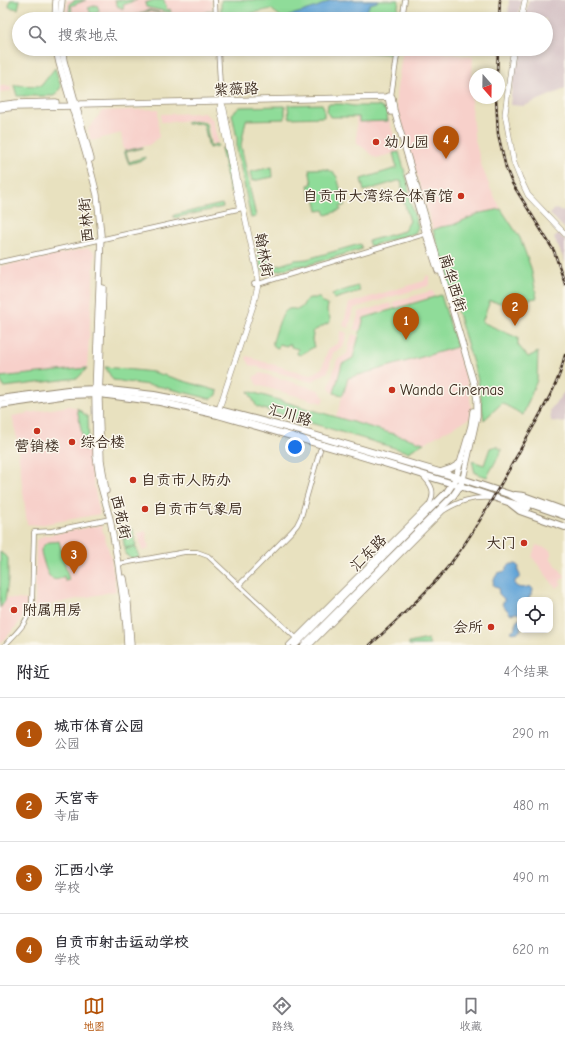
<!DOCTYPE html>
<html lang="zh">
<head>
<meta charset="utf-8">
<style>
  :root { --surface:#fff; --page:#f2f2f3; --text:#2b2b33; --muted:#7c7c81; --line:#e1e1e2; --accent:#b45309 }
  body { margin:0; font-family:"Comic Neue","LXGW WenKai TC",sans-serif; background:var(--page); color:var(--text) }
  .controls { position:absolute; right:12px; bottom:12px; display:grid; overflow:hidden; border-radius:8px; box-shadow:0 2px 6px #0003 }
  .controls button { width:36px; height:36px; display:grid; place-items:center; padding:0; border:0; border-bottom:1px solid var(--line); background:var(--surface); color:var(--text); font:20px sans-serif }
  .compass { position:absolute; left:469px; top:68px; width:36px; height:36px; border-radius:50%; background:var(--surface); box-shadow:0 2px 6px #0003; rotate:160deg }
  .you { position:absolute; left:295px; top:447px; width:14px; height:14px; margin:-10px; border:3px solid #fff; border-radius:50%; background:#1a73e8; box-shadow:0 0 0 6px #1a73e833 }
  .badge { display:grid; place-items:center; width:26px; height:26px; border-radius:50%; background:var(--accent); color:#fff; font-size:13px; font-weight:700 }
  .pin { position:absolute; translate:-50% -33px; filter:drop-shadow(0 1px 2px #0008) }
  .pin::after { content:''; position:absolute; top:21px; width:14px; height:12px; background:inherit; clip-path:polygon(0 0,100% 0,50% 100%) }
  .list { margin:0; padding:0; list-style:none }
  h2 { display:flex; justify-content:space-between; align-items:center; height:52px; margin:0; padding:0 16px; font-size:17px }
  h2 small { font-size:13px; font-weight:400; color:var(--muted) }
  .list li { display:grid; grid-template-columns:26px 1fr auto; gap:12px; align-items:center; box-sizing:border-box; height:72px; padding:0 16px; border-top:1px solid var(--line) }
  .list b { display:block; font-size:15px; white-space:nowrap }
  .list p { margin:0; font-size:13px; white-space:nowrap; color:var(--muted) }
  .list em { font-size:13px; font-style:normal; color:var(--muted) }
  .icon { flex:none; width:22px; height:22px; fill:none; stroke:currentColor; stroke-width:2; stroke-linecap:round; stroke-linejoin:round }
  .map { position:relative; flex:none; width:565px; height:645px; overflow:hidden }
  .search { position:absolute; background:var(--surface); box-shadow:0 2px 6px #0003; left:12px; right:12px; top:12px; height:44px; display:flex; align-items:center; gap:10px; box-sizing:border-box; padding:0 14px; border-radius:22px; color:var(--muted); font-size:15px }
  .sheet { height:340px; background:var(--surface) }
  nav { display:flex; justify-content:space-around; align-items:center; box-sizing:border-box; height:56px; border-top:1px solid var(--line); background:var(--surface); font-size:11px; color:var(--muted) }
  nav a { display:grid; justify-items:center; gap:2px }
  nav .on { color:var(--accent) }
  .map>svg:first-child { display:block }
  .built { fill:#f7d0ca }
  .industrial { fill:#d2bec2 }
  .green { fill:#8fdc99; stroke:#65835c }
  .water { fill:#64a5d8; stroke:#50687b }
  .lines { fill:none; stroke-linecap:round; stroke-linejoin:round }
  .minor-casing { stroke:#92866e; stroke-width:5.5 }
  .tertiary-casing { stroke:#92866e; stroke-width:6 }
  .secondary-casing { stroke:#92866e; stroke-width:7 }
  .primary-casing { stroke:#92866e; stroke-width:8 }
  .minor { stroke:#fff; stroke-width:4 }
  .tertiary { stroke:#fff; stroke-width:5 }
  .secondary { stroke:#fff; stroke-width:5.5 }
  .primary { stroke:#fff; stroke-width:6 }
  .rail-casing { stroke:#3b2a1e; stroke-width:2.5 }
  .rail { stroke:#fbf7ec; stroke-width:1; stroke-dasharray:3; stroke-linecap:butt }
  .poi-dot { fill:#c8321e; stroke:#fbf7ec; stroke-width:1.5 }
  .labels { text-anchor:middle; stroke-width:3; stroke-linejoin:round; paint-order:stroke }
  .street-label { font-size:15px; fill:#3b2a1e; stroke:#fbf7ec }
  .poi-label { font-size:15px; fill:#3b2a1e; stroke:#fbf7ec; text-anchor:start }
</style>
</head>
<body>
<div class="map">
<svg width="565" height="645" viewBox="0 0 565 645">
  <rect width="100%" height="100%" fill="#fbf7ec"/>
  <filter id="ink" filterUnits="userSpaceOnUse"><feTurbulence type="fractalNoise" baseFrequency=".025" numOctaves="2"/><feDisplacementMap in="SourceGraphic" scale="8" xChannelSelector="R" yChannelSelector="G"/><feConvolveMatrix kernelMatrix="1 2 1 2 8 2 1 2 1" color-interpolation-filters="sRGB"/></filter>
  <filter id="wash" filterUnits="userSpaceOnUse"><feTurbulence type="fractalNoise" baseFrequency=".012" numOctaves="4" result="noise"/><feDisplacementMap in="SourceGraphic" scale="16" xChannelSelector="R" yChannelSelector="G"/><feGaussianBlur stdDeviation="0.9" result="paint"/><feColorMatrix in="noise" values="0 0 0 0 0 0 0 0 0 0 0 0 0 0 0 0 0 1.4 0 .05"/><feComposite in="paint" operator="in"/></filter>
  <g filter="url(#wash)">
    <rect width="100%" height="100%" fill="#e8e1bf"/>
    <g class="built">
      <path d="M67,0H212V19H65Z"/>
      <path d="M403,49H419L473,57L471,96L474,135L481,164L491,190L501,209L480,213L453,225L441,227L433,230L396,105V95Z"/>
      <path d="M0,86H11V91L0,92Z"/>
      <path d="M158,109L159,137L149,145L124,151L121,133L91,141L88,129L102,111Z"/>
      <path d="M204,113L213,120L218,143L212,144L208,123L203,120L161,122V114Z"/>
      <path d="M388,116L399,152L376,158L357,143L356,117Z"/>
      <path d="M88,248L95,253L87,368L0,377V266Z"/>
      <path d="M427,275L429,276L430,282L428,286L354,308L349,328L343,326L349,303L424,281Z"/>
      <path d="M431,291L433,292L435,296L395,308L393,302Z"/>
      <path d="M391,303L393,308L364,317L360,331L354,329L359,312Z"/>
      <path d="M341,331L347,333L343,347L333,353L328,372L311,382L250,365L246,358L247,356L254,358V359L310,375L322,368L328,349L338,343Z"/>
      <path d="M352,334L358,336L352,358L342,364L334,393H332L329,387L337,360L347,354Z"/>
      <path d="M457,347L469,389L471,406L470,418L424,443L336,417L348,378Z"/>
      <path d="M261,373L319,390L324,398L322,403L257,385L253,377Z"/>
      <path d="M69,406L77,408L88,417L89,450L91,471L100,514L39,525L27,524L16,434L12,416Z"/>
      <path d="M101,525L111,557L116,591L34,608L35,600L36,541L43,536Z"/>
      <path d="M146,531L149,549L142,551L138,533Z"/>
      <path d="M536,545L551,550V559L565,576L560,581L562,584L556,588L532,557Z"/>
      <path d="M6,598L27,600L25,612L21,620L15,628L0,644V608L5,601Z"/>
    </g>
    <g class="industrial">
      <path d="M509,0H522L517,19H508Z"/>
      <path d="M529,0H565V89L524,106L510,105L515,59L518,49H546V19H524Z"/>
      <path d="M554,209L565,211V229L550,214Z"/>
      <path d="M559,234L565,240V263L563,257L554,238Z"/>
      <path d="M565,391V423L551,421L550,410Z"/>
    </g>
    <g class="green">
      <path d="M10,0H20L18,9L9,7Z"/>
      <path d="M76,0H86L71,6L72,10L71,11V13H73L75,19H71L69,14L70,3Z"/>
      <path d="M115,0H124L125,1L128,0H137L123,5L124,8L122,9L121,7H118Z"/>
      <path d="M154,0H164L167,10L170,9L171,13L146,7L145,3Z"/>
      <path d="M221,0H399L396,19H281V17L271,9L244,15L221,16Z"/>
      <path d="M97,5L99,10V12L90,15V11L88,8Z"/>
      <path d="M149,10L186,19H182L149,11L127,19H124Z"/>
      <path d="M212,10V19H187Z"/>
      <path d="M361,49H391V54L361,52Z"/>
      <path d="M55,68L61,87L54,96H17L14,85L41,86Z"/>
      <path d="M322,104L324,108V117L289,118L288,105Z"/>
      <path d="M328,104H342L353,106H379L387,111L388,116H387L388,121L359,122V117H330L327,112Z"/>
      <path d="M285,106V119L246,120L241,145L256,217L251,218L237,149V138L232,114L240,107Z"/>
      <path d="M201,121L206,124L210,146L217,144L218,146L209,148L204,125L201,123L187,124V122Z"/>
      <path d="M143,147V148L126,152L129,162L145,157V159L129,164L124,151Z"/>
      <path d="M221,148L224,149L233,192H230Z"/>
      <path d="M399,152L408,183L410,201L418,227L415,233L370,246L368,241L404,231L410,221L404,202L401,180L364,191L361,179L397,168L393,153Z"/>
      <path d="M272,167L273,177L252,181L250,172Z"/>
      <path d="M309,169C320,169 331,167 337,177L345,205L340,207L341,210L326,215L324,210L318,211L315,197L311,198L308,185L312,184Z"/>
      <path d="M222,204L223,207L174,218V215Z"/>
      <path d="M501,209L520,238L531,268L537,298L517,301L513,305L490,301L482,322L518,338V345L528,357L538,352L537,380L523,415L502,403L484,420L481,399L478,380L433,230L441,227L453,225L480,213Z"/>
      <path d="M360,244L362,249L308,265L296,266L269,273L261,269L257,248L262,247L265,258L277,266L295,260L307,259Z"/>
      <path d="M358,286L360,291L334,299L332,294Z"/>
      <path d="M441,295L457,347L348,378L343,395L334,393L342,364L353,358L364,318Z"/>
      <path d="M310,298H320L323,303L328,305L327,311L330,318V322L312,332L313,335L312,340L314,347L300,355L297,354L298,349L291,347V345L288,344L287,346L279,344L278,348C274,347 272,345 273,341C276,333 281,311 289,309C293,308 296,310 299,309C305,306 303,300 310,298Z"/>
      <path d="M105,367L153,372L218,391L217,395L211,399L162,387L113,380Z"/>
      <path d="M87,368L78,378L4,387L0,380V377Z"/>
      <path d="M248,391L424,443L408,452L257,407Z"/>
      <path d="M77,408L88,417L89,450L85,451Z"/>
      <path d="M496,446L502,450L487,477L475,473L472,461L484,465L490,448Z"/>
      <path d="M132,529L134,536L123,538L122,531Z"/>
      <path d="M134,537L136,546L125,548L123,539Z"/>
      <path d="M59,541L69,580L65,581L64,576C51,586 47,573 44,563C43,559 41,554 41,550C42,548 43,546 44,545C49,540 54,543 59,541Z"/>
      <path d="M136,547L138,554L139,555L138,558L132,559L126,555L125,549Z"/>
      <path d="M0,552L8,558V580L5,601L0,608Z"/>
      <path d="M428,639L430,645H409V643Z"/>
    </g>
    <g class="water">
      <path d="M331,0H378L377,2L370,4L367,10L368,19H288L289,16C303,11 318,8 331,0Z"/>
      <path d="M511,564H516L519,567L518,571L520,575V577L515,581V585C519,589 525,588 530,586L533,589C533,594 528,596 529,600H520V615L517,613L510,614C508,609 503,608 502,604L504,601V599L499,594L498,588L495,587L493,584L494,579L498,573L505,571L507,567Z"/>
      <path d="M520,618L521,630L518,632L512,633L511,631L516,628V622Z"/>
    </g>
  </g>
  <g filter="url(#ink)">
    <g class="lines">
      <defs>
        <g id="minor">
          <path d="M215,0L216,19"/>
          <path d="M402,19L405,0"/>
          <path d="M218,49L221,101"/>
          <path d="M391,97L398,49"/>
          <path d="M0,262L243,208"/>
          <path d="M254,284H258L428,233"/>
          <path d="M118,564L185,552H197L208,556L296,638"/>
          <path d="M239,585L292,531L297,525L301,517L320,450"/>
          <path d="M5,645C19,630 28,623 32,602L34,532L51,531L110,519"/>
          <path d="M289,645L429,505C436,492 432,485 422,475"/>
          <path d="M310,645L443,511C459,501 472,497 491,498"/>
        </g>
        <g id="tertiary">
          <path d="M521,19L525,0"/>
          <path d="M514,49L512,60L505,114L514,163L520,178L528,195L565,234"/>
          <path d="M221,102L220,108L239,206"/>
          <path d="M219,409L254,303L258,284L257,272L243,208L224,109L221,101"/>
        </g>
        <g id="secondary">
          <path d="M55,19L56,0"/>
          <path d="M60,19L62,0"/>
          <path d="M56,49L59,63L92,175L97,195L101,235L95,395L96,456L100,483L110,519L118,564L123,600L126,626L127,645"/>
          <path d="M62,49L64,61L91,159"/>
          <path d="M388,96L391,112"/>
          <path d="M0,105L16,103L56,102"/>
          <path d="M0,109L16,107L77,106L81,104L392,97L394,110L475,387L477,400V416L463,479"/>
          <path d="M409,176L426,234L438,271"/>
          <path d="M103,288L99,400L101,460L106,491"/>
          <path d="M440,472L452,468L460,463"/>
          <path d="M456,477L471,426L473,411"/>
          <path d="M124,578L128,603L131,645"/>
        </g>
        <g id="primary">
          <path d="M0,399L68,390L100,389L154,395L185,401L300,431L456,477L511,495L522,501L565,516"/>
          <path d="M0,405L68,395L100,394L160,402L218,415L361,456L460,486L508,502L528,508"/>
          <path d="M515,495L524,496L565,511"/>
          <path d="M511,504L520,511L565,527"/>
          <path d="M295,645L436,503L447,492L455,480"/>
          <path d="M304,645L453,496L460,486L461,483"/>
        </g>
      </defs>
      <use href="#minor" class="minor-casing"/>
      <use href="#tertiary" class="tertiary-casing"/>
      <use href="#secondary" class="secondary-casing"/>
      <use href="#primary" class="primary-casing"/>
      <use href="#minor" class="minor"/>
      <use href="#tertiary" class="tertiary"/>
      <use href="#secondary" class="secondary"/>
      <use href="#primary" class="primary"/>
      <defs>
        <g id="rail">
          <path d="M499,19L500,0"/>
          <path d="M497,74L498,49"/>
          <path d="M496,98L498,134L506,168L512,183L554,251L565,284"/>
          <path d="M370,645C399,619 427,593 451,563C477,529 497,490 518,454C532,427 550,401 560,373C562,367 563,361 565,355"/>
        </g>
      </defs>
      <use href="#rail" class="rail-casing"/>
      <use href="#rail" class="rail"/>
    </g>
  </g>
  <g class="poi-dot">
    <circle cx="376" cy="142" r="4"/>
    <circle cx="461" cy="196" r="4"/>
    <circle cx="392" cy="390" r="4"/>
    <circle cx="37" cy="431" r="4"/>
    <circle cx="72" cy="442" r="4"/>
    <circle cx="133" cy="480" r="4"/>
    <circle cx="145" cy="509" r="4"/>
    <circle cx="524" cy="543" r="4"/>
    <circle cx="14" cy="610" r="4"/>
    <circle cx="491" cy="627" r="4"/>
  </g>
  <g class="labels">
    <g class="street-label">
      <text transform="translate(236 89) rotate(-2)" y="5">紫薇路</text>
      <text transform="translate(86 220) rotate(-95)" y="5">西林街</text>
      <text transform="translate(264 255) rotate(80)" y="5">翰林街</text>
      <text transform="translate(453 283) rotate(73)" y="5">南华西街</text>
      <text transform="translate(290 415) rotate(16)" y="5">汇川路</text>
      <text transform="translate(121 517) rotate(77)" y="5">西苑街</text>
      <text transform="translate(368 553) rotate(-45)" y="5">汇东路</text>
    </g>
    <g class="poi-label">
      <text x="384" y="147">幼儿园</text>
      <text x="453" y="201" text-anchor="end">自贡市大湾综合体育馆</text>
      <text x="400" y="395">Wanda Cinemas</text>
      <text x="80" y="447">综合楼</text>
      <text x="37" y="451" text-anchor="middle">营销楼</text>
      <text x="141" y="485">自贡市人防办</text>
      <text x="153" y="514">自贡市气象局</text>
      <text x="516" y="548" text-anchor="end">大门</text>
      <text x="22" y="615">附属用房</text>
      <text x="483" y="632" text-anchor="end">会所</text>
    </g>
  </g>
</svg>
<div class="controls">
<button><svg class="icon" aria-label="locate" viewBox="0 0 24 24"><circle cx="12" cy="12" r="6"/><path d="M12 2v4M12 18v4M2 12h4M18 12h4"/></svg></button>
</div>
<svg class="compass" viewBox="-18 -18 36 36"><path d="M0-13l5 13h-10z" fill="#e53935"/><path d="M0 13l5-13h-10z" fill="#7c7c81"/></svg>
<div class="you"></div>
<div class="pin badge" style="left:406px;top:340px">1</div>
<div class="pin badge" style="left:515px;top:326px">2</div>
<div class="pin badge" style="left:74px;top:574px">3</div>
<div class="pin badge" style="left:446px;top:159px">4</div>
<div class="search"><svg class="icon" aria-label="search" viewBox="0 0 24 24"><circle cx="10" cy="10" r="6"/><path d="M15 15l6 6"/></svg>搜索地点</div>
</div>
<section class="sheet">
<h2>附近<small>4个结果</small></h2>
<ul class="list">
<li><span class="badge">1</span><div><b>城市体育公园</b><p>公园</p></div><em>290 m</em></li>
<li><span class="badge">2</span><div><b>天宫寺</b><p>寺庙</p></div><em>480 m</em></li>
<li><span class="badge">3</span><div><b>汇西小学</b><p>学校</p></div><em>490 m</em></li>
<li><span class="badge">4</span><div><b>自贡市射击运动学校</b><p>学校</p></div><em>620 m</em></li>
</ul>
</section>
<nav>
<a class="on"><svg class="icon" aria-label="map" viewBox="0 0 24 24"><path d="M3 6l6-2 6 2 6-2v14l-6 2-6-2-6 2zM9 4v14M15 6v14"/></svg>地图</a>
<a><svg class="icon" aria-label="directions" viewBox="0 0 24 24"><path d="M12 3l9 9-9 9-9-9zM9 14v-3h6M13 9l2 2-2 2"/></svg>路线</a>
<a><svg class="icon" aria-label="saved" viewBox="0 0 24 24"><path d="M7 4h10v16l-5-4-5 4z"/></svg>收藏</a>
</nav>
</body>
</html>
